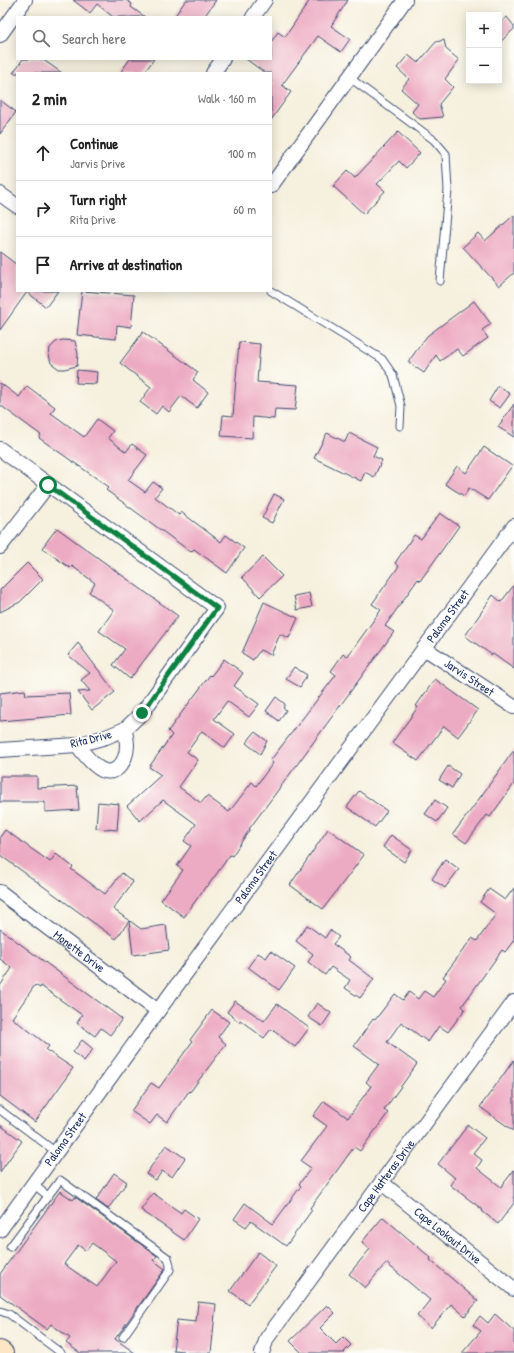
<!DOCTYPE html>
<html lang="en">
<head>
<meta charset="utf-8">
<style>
  :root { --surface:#fff; --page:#f6f6f6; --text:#222; --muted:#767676; --line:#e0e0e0 }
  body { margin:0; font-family:"Patrick Hand",sans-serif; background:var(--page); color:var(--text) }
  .controls { position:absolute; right:12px; top:12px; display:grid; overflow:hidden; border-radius:0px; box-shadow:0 2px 10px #0003 }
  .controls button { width:36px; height:36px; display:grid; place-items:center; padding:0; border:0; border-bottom:1px solid var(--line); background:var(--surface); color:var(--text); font:20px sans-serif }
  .stop { position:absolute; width:12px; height:12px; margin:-9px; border:3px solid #0b8043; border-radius:50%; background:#fff }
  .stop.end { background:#0b8043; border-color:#fff; box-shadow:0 1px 4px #0008 }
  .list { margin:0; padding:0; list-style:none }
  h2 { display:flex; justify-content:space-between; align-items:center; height:52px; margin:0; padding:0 16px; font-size:17px }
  h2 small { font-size:13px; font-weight:400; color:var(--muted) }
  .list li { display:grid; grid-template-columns:26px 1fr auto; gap:12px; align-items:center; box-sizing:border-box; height:56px; padding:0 16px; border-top:1px solid var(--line) }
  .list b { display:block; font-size:15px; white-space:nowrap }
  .list p { margin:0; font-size:13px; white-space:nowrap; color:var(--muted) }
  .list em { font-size:13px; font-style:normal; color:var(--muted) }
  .icon { flex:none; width:22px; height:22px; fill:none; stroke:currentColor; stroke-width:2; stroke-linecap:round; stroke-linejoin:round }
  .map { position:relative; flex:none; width:514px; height:1353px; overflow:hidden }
  .search { position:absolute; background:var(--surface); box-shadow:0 2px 10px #0003; left:16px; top:16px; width:256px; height:44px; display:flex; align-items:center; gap:10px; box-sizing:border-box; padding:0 14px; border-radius:0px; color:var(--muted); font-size:15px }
  .panel { position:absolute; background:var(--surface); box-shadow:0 2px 10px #0003; left:16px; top:72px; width:256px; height:220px; border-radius:0px }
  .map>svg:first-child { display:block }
  .building { fill:#edabc3; fill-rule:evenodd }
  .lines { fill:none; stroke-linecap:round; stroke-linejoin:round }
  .service-casing { stroke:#3c4c71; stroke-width:9 }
  .minor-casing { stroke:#3c4c71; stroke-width:16 }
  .secondary-casing { stroke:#3c4c71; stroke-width:22 }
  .service { stroke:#fff; stroke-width:7 }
  .minor { stroke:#fff; stroke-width:14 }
  .secondary { stroke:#fce6c4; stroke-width:20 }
  .route { stroke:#0b8043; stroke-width:5 }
  .labels { text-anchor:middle; stroke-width:4; stroke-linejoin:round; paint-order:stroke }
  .street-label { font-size:12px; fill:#1b2f5e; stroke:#fdfcf7 }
</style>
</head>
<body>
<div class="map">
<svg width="514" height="1353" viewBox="0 0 514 1353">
  <rect width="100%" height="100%" fill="#fdfcf7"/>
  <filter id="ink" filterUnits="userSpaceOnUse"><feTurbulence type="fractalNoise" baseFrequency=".025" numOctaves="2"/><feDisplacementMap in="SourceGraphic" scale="8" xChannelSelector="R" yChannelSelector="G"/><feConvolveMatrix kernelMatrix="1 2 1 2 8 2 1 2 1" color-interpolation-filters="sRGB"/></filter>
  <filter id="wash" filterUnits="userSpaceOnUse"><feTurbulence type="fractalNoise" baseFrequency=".012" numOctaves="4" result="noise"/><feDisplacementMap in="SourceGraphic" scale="16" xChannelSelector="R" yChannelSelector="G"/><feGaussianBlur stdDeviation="0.9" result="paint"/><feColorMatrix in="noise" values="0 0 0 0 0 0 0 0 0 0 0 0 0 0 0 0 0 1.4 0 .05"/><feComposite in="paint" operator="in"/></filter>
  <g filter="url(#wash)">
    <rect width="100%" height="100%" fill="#f6f0de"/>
    <g id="blocks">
      <g class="building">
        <path d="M73,0H126L132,4L131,7L145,17H113L97,4L90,13Z"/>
        <path d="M186,0H216L204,17H174Z"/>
        <path d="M310,0H348L331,26L350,39L341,52L318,36L282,85L291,92L271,120V73H265L246,59H271V42L278,32L285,37Z"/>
        <path d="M507,17L514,26V29L499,43V24Z"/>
        <path d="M444,40L446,49L459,60L445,79L453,87L439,104L443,117L420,119L412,112L418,104L401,89L409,79L397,68L408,55L418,63L436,42Z"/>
        <path d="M23,59H42L62,73H13Z"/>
        <path d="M130,59H154L144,73H120Z"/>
        <path d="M0,100L16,112L0,134Z"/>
        <path d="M398,132L420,153L406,168L399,161L377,184L385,191L364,214L333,186L347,171L355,178Z"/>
        <path d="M514,215V273L499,286L463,247L478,233L485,241Z"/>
        <path d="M0,252L17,265V291H58L46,307L27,292L0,330Z"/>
        <path d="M82,291L134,295L131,327L117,325L116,339L77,335Z"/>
        <path d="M474,301L491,324L482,330L488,338L463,356L457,349L440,361L436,355L424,373L408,362L427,336Z"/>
        <path d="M143,332L198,372L193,380L208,392L197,408L181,396L169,412L162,406L156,414L140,402L151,387L120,363Z"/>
        <path d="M63,340L75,341L78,354L77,366L64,369H59L51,363L49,355L50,348L56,342Z"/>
        <path d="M239,342L260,344L257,382L298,385L295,410L275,409L274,419L253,417L252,438L221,436L223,415L233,416Z"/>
        <path d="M77,370L97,372L96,384L76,383Z"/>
        <path d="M0,383L19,397L27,386L55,407L51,413L84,437L97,419L113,431L108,438L126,452L132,444L147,455L128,480L145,492L153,482L162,488L155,497L179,515L181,512L221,542L226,535L244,548L227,573L194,549L191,552L106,490L109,487L39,438L41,435L0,405Z"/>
        <path d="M498,386L510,394L500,408L489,401Z"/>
        <path d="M514,404V437L498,427Z"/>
        <path d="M327,433L345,442L349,433L377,447L373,456L382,460L374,477L365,472L361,481L314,458Z"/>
        <path d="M484,447L512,466L488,500L469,488L464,496L445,484L457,466L466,473Z"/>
        <path d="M274,494L284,499L272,523L262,518Z"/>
        <path d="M440,513L459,526L420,581L418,579L385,626L394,632L296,766L249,829H250L232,856L230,855L207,887L206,886L184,917L161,900L183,870L177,866L191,846L184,841L196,824L163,800L140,821L127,806L161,775L149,767L172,735L168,731L210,675L211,676L224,659L243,673L234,686L259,704L249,717L227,701L214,719L235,734L225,748L202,731L187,752L198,760L179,787L201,803L207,796L229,812L252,782L256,786L273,763L270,761L336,675L331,671L343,654L347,657L381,610L372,604L399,566L395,563L414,535L421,539Z"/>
        <path d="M57,528L178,616L130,679L113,665L125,649L99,631L114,610L89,592L95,583L72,566L70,568L42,548Z"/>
        <path d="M263,557L282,576L260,597L242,577Z"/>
        <path d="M27,563L43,579L20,602L0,612V590Z"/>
        <path d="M514,585V669L493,654L492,655L465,636L493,595L501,602Z"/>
        <path d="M309,593L312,607L297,610L294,596Z"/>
        <path d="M264,602L298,618L289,638L280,634L271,655L260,650L253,660L242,653Z"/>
        <path d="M78,643L115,692L92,710L78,692L90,691L81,680L90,673L68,655Z"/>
        <path d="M294,667L307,675L300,687L286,679Z"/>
        <path d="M435,679L478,710L458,737L444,726L418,761L392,743L418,707L416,706Z"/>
        <path d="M25,690L26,695L69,693L71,715L0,721V693Z"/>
        <path d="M276,697L285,704L283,708L286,710L279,721L266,711Z"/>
        <path d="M255,732L267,741L260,754L246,743Z"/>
        <path d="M514,750V784L490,817L487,815L466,843L453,834L474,806Z"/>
        <path d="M448,766L460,774L452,788L439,780Z"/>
        <path d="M0,776H37V788L77,786L79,810L45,812V802H0Z"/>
        <path d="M359,791L387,811L375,827L347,807Z"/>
        <path d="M435,800L447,808L437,822L425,814Z"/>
        <path d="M98,802L119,804L117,830L96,828Z"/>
        <path d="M328,829L364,855L323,909L290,885Z"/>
        <path d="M5,830L50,862L56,854L73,867L71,869L105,894L122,873L133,882L113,909L141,929L166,925L169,950L133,955L129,921L116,939L0,855V837Z"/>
        <path d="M391,835L412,850L404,862L383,847Z"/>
        <path d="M445,859L459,869L445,888L432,879Z"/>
        <path d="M514,888V940L505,952L502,950L462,1006L465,1009L448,1032L439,1026L428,1042L401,1022L387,1042L417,1064L384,1110L388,1113L360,1151L354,1147L310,1208L312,1210L286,1246L251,1221L246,1227L234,1219L245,1203L273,1224L301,1186L299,1184L311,1168L301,1161L327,1126L313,1116L324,1101L348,1118L371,1086L366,1082L379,1064L354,1046L373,1019L375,1020L395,994L403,1000L409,992L418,999L424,991L433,997L446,979L443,977L472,938L477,941L496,914L480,902L489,889L505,900Z"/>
        <path d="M307,925L325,938L330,930L339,937L333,944L351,957L349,960L374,979L360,998L345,988L350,980L331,967L325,975L308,962L313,954L296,941Z"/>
        <path d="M0,929L122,1019L110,1035L101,1028L95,1036L77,1023L82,1015L41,986L40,988L35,985L12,1018L49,1046L46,1050L73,1068L35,1122L0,1096V986L12,968L0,959Z"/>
        <path d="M271,951L295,968L279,990L248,967L258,953L266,958Z"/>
        <path d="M235,1001L264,1021L277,1004L309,1028L295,1047L271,1029L264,1038L240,1020L239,1022L227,1012Z"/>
        <path d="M317,1003L331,1013L322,1026L308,1017Z"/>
        <path d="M212,1010L229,1022L218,1037L226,1044L190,1092L189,1091L167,1122L157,1115L150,1124L131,1111L151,1083L159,1088L192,1042L190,1040Z"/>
        <path d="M82,1040L93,1049L84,1061L73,1052Z"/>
        <path d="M514,1060V1131L480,1107Z"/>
        <path d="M0,1125L22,1141L0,1172Z"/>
        <path d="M468,1125L485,1138L473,1153L482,1160L477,1168L501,1187L514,1170V1203L498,1224L482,1211L483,1210L450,1185L455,1178L438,1164Z"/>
        <path d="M166,1145L185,1158L172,1177L162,1171L156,1180L146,1174Z"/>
        <path d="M114,1173L127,1182L108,1209L96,1200Z"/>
        <path d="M60,1191L73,1200L75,1197L157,1256L153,1260L165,1269L115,1339L135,1353H80L66,1343L70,1338L51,1324L47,1329L0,1295V1274ZM92,1243L116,1261L97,1287L64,1264L78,1245L86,1251Z"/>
        <path d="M153,1193L181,1213L184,1209L198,1219L184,1240L141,1210Z"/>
        <path d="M383,1217L431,1258L430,1260L478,1301L465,1316L451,1304L431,1328L417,1316L430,1300L386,1263L365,1288L349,1274L370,1249L362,1242Z"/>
        <path d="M258,1252L276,1266L248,1304L230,1291Z"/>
        <path d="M198,1302L216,1304L211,1353H183V1351L173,1350L177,1320L196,1322Z"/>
        <path d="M327,1305L335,1313L320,1328L336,1344L343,1337L351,1345L344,1352L345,1353H302L290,1341Z"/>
        <path d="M495,1314L514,1331V1353H462L481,1331L473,1325L480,1316L488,1323Z"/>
      </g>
    </g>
  </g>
  <g filter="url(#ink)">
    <use href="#blocks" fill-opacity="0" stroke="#3c4c71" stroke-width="1"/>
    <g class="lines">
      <defs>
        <g id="service">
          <path d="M350,78L434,140L446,154L448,190L440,281"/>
          <path d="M271,291L382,359L393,375L401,406L400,426"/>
          <path d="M0,1110L56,1152"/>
          <path d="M33,1184L48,1196"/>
          <path d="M10,1247L60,1180L168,1258L170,1265V1270L123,1337"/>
          <path d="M0,1311L9,1314L61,1353"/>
        </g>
        <g id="minor">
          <path d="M253,17L265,0"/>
          <path d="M0,35L25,0"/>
          <path d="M213,73L223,59"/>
          <path d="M271,186L405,0"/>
          <path d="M0,194L17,206"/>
          <path d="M0,449L217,608L142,713L125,729L106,737L77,745L0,750"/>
          <path d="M0,547L48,485"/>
          <path id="s1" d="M424,648L514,707"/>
          <path d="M77,745C83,752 89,761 96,766C113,781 127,763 127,745C127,740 125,734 125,729"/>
          <path id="s2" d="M0,892L158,1011"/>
          <path id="s3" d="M382,1183L514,1289"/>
          <path id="s4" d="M0,1230L158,1011L514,526"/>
          <path id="s5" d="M262,1353L267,1338L514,1002"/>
        </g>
        <path id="secondary" d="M0,1351L3,1353"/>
      </defs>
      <use href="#service" class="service-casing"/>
      <use href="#minor" class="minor-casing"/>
      <use href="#secondary" class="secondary-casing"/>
      <use href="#service" class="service"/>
      <use href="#minor" class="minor"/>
      <use href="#secondary" class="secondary"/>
    </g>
  </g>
  <g class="lines" filter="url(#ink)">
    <path class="route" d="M48,485L217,608L142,713"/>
  </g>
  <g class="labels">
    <g class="street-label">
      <text dy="4" stroke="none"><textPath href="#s4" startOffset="760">Paloma Street</textPath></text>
      <text dy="4" stroke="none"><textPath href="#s1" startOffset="54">Jarvis Street</textPath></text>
      <text transform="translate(91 739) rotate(-14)" y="4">Rita Drive</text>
      <text dy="4" stroke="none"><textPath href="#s4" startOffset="436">Paloma Street</textPath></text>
      <text dy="4" stroke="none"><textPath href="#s2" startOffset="99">Monette Drive</textPath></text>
      <text dy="4" stroke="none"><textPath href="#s4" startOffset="112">Paloma Street</textPath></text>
      <text dy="4" stroke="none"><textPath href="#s5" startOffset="217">Cape Hatteras Drive</textPath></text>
      <text dy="4" stroke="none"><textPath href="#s3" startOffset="84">Cape Lookout Drive</textPath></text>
    </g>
  </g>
</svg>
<div class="controls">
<button>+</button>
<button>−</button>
</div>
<div class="stop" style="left:48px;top:485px"></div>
<div class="stop end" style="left:142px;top:713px"></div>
<div class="search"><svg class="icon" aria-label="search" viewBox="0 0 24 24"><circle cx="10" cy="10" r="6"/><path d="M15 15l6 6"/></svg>Search here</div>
<section class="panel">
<h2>2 min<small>Walk · 160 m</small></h2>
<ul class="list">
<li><svg class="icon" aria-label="ahead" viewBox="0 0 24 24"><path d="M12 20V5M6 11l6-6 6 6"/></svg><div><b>Continue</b><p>Jarvis Drive</p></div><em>100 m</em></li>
<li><svg class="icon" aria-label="right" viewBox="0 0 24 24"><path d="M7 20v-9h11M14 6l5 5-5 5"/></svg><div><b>Turn right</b><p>Rita Drive</p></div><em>60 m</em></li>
<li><svg class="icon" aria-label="arrive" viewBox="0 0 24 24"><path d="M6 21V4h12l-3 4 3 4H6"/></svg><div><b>Arrive at destination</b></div></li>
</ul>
</section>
</div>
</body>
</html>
